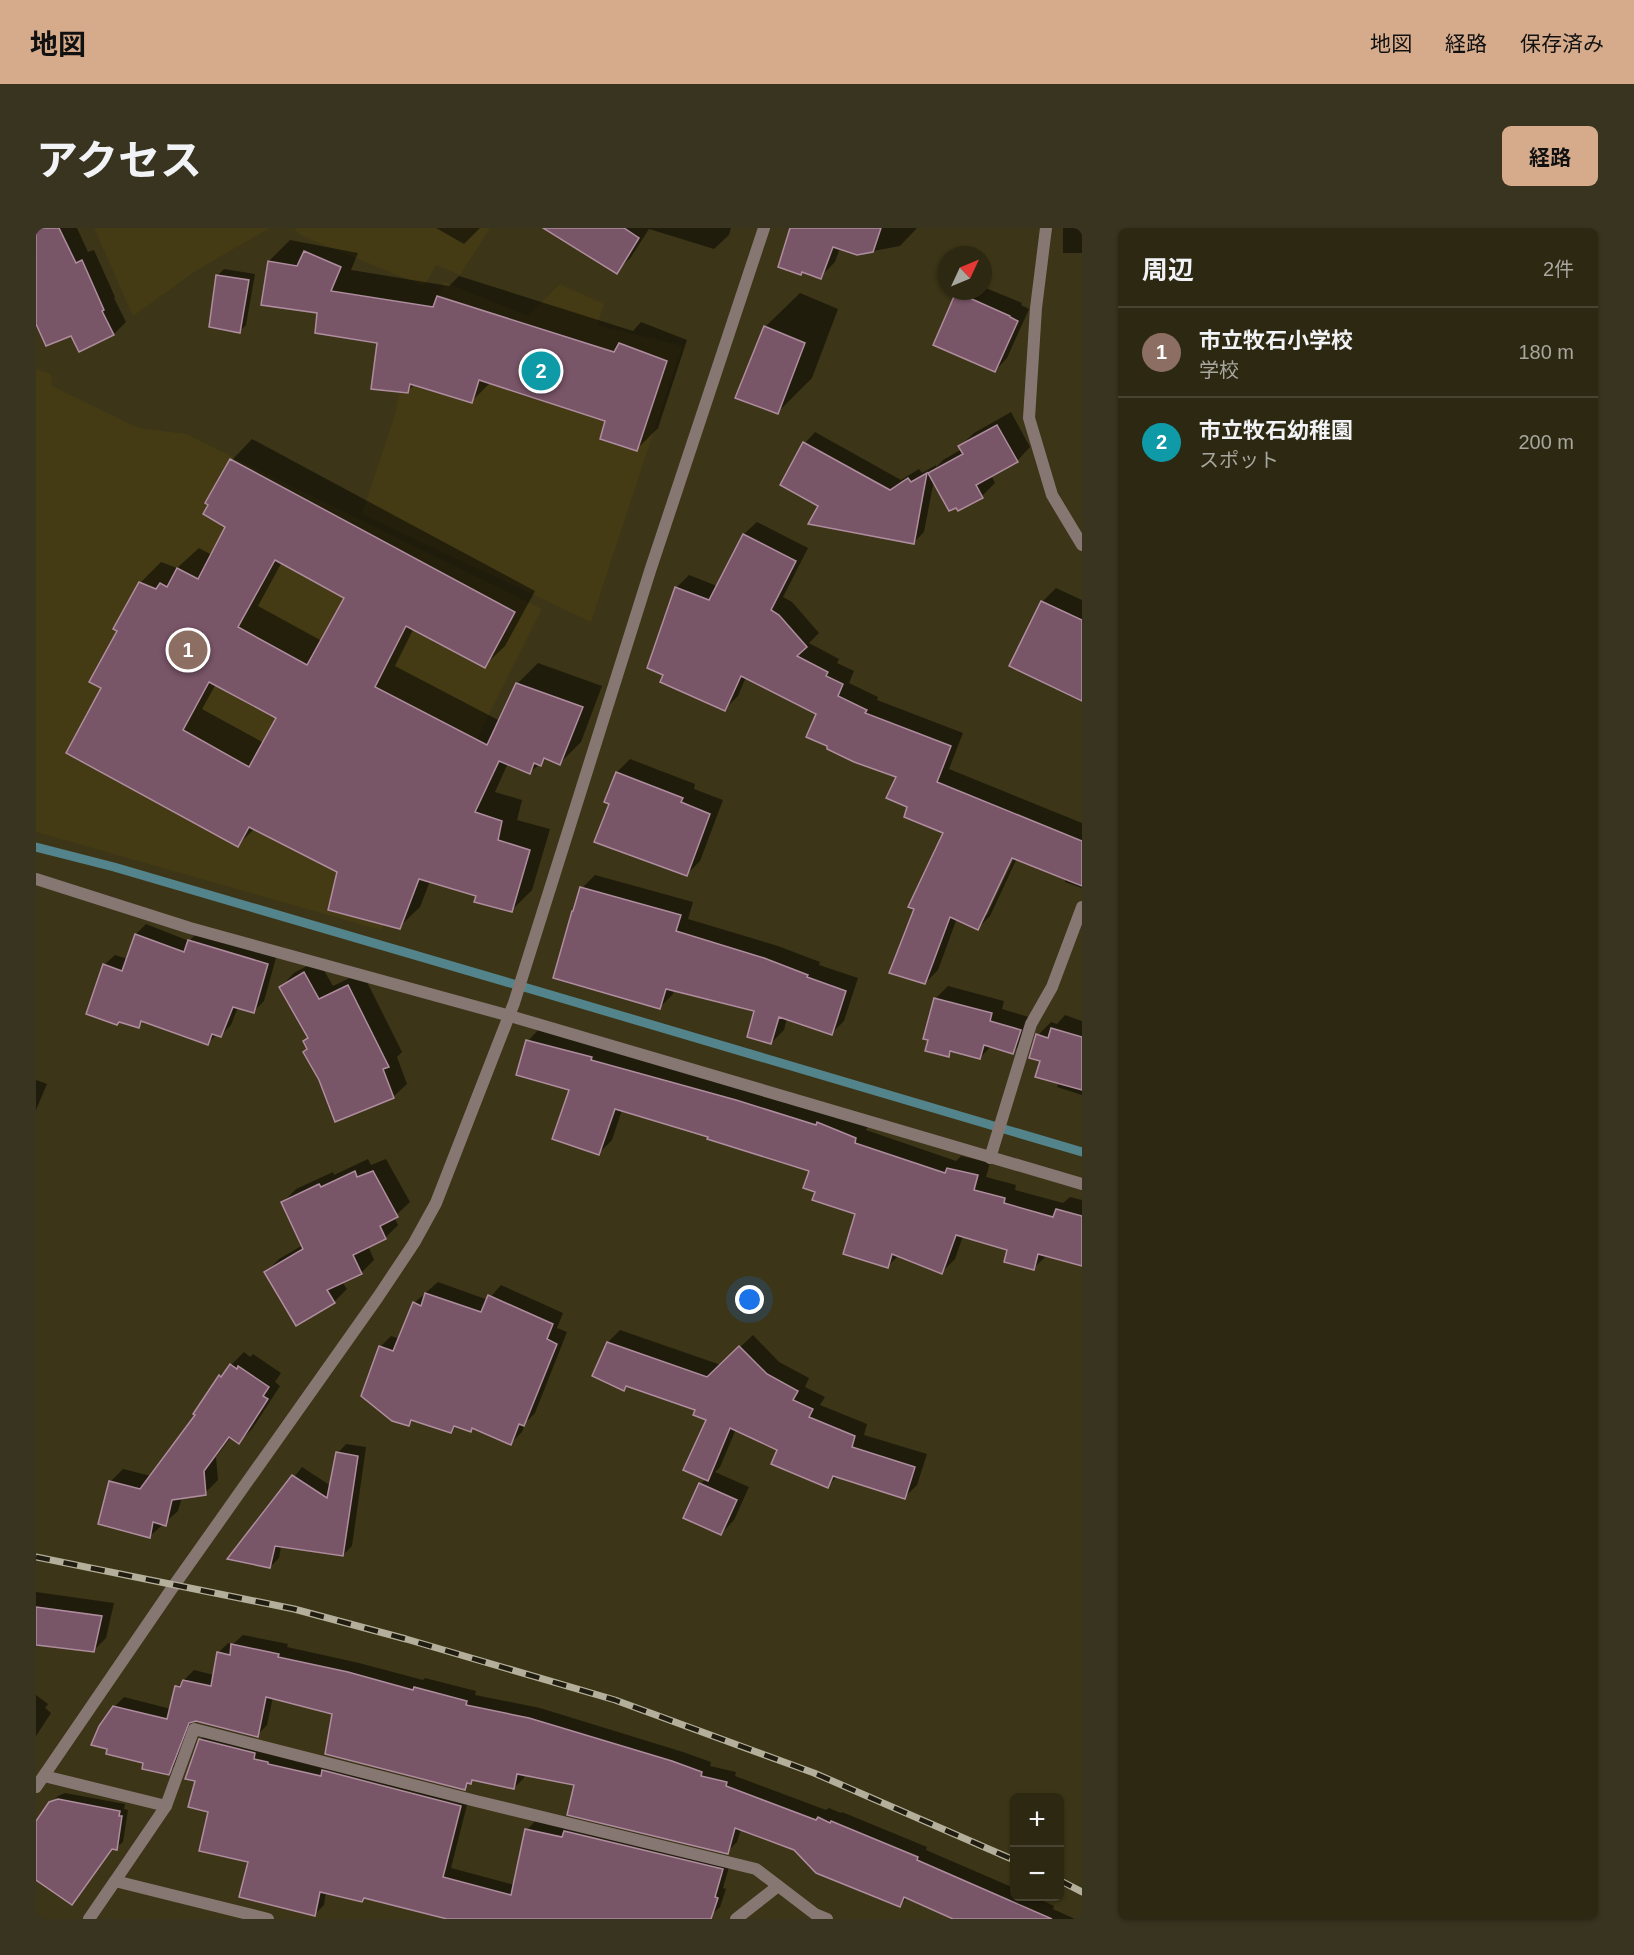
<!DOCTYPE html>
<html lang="ja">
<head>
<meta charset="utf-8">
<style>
  :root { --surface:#2d2811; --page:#39341f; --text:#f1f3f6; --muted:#a7a69f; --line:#484431; --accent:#d6ab8b }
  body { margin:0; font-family:Arial,"Noto Sans JP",sans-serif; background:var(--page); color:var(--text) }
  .controls { position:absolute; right:18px; bottom:18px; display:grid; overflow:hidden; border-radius:9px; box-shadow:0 2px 4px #0004 }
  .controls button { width:54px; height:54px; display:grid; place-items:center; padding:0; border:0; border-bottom:2px solid var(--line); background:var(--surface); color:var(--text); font:30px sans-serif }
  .compass { position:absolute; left:902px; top:18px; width:54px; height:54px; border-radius:50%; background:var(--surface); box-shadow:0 2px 4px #0004; rotate:46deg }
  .you { position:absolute; left:714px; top:1072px; width:21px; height:21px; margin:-15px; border:4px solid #fff; border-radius:50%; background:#1a73e8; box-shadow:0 0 0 9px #1a73e833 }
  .badge { display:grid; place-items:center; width:39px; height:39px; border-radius:50%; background:var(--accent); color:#fff; font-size:20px; font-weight:700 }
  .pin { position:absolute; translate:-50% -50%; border:3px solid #fff; box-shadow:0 2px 6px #0006 }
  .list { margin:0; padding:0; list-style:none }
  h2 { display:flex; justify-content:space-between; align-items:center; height:78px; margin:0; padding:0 24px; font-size:26px }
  h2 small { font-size:20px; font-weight:400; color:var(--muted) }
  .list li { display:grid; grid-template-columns:39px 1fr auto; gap:18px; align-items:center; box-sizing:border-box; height:90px; padding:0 24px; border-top:2px solid var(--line) }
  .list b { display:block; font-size:22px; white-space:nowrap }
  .list p { margin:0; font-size:20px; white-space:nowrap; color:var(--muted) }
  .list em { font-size:20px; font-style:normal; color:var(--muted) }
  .map { position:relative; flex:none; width:1046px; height:1691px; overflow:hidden; border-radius:9px }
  header { display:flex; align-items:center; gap:36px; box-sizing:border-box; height:84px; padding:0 30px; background:var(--accent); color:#111 }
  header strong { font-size:28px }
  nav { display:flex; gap:33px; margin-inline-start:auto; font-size:21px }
  .intro { display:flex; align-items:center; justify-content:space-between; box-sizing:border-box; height:144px; padding:0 36px }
  h1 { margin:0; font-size:42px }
  .button { padding:15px 27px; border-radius:9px; background:var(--accent); color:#111; font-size:21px; font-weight:700 }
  main { display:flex; gap:36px; padding:0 36px }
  aside { flex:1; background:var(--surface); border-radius:9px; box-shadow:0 2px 4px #0004 }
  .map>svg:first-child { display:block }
  .built { fill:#443b15 }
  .shadow { fill:#0007; fill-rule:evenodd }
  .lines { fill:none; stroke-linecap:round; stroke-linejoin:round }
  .stream { stroke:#53848c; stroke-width:9 }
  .building { fill:#795568; stroke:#ae8d9e; stroke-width:1.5; fill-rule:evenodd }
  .minor { stroke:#877773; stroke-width:12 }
  .tertiary { stroke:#877773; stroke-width:12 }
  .rail-casing { stroke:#b4af9b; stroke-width:7 }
  .rail { stroke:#201d10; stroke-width:4.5; stroke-dasharray:14; stroke-linecap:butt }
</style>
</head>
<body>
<header>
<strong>地図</strong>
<nav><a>地図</a><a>経路</a><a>保存済み</a></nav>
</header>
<div class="intro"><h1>アクセス</h1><a class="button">経路</a></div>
<main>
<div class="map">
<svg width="1046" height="1691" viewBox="0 0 1046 1691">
  <rect width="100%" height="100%" fill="#3c3517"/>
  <g class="built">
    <path d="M58,0H234L161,42L97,88Z"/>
    <path d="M258,0H454L424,47L400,37L388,58L264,7Z"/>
    <path d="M408,54L492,88L524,56L568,76L561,97L646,118L555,394L326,286L359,187L377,86L397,83Z"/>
    <path d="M0,141L15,146L16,158L102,200L150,206L506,381L345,702L0,604Z"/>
  </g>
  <g class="shadow">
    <path d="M0,0H41L52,24L58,22L79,69L78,70L90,94L78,106L44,122L36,106L0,94Z"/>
    <path d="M400,0H444L428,16Z"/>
    <path d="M543,0H695L693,7L678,21L613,1L595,29L580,44Z"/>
    <path d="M763,0H881L864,18L821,26L804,20L799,34L784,49Z"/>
    <rect x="1027" y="0" width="19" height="25"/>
    <path d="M254,12L322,25L315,42L413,58L423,48L597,103L605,94L651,112L622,200L601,221L571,192L455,154L435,174L379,156L371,164L343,114L283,84L233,33Z"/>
    <path d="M188,41L219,46L210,97L204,103L181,48Z"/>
    <path d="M947,59L986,75L985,77L993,81L971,130L959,143L921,65L924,63H947Z"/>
    <path d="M764,65L802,81L776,150L741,185L729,99Z"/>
    <path d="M975,184L994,219L981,233L955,247L959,255L946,268L898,252L888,304L877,315L784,277L746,256L769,215L779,204L865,252L883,241L886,245L900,237V239L907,232L926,221L924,218L938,205Z"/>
    <path d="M216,211L499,363L469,418L448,438L378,400L359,438L464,493L482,455L502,435L566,458L545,514L524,535L511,530L494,544L472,535L459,564L486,572L481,592L514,601L496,662L475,683L442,667L394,653L384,679L363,699L303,644L219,600L202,617L67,459L83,402L104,355L125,334L141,340L163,320L176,327L191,298L171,275L196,232ZM246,334L310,370L286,413L222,378ZM180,456L242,489L228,515L166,481Z"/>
    <path d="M721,294L772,320L747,369L756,374L783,405L773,415L803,431L801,435L818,443L813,455L842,469L841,472L927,505L913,541L1046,595V660L1029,654L1030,650L981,630L954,688L942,700L921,690L902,742L889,755L909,605L873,578L862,548L782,486L710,449L702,468L689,481L629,447L640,360L653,347L681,358L708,306ZM978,622L981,624L951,687H947Z"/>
    <path d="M1020,360L1046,372V471L1006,374Z"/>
    <path d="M594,531L659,556L658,561L687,572L664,633L650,647L575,575L570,574L581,544Z"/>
    <path d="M559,647L657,674L652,691L742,718L784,734L783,737L822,750L808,793L795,806L751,790L748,802L735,815L720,782L638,761L637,766L624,779L546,660Z"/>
    <path d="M110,696L153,713L163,703L241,726L228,773L217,784L202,779L195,797L185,807L181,806L172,815L109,792L102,799L68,737L79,727L92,731L100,706Z"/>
    <path d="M282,732L297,758L326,744L366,824L361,829L371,856L357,869L273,820L269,813L273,809L245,759L258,745Z"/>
    <path d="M912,758L968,773L966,781L996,790L989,812L977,824L955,818L944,830L917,823L912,828L889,810L900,770Z"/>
    <path d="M1029,787L1046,793V867L1021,859L1023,854L1006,832L1002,807L1015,794L1021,796Z"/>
    <path d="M504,800L832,898L830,902L920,933L925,928L954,935L950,949L980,957L979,962L1027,975L1034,969L1046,972V1037L1011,1027L997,1041L973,1021L927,1008L919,1031L906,1044L863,1027L852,1038L821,985L781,963L775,942L673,908L586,882L576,912L563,925L535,861L492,813Z"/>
    <path d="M0,852L11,856L0,882Z"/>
    <path d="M332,931L335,937L350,931L374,974L358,989L362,997L349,1010L332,1018L338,1032L325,1045L306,1054L311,1061L298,1074L230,1044L243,1031L267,1017L247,974L260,961L297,944L298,947Z"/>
    <path d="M402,1054L452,1072L465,1057L527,1085L521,1100L531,1104L499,1185L490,1194L486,1204L475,1215L437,1199L434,1202L421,1197L415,1204L378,1191L372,1197L344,1119L355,1108L364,1111L378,1075Z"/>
    <path d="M584,1102L685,1137L717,1107L743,1134L773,1150L769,1159L789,1169L784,1177L831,1196L828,1207L891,1226L881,1257L869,1269L802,1248L791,1258L743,1221L700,1201L684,1239L679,1244L713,1259L698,1292L685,1306L664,1256L670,1251L672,1191L661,1181L592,1157L588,1161L572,1114Z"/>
    <path d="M208,1124L214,1129L217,1126L245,1145L239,1154L244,1158L216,1201L203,1214L195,1209L180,1229L182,1252L169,1265L146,1269L142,1283L114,1308L74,1254L87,1241L115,1248L162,1187L184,1148Z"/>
    <path d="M310,1216L330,1219L316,1318L307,1327L245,1318L243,1330L234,1339L194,1330L266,1239L295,1258L302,1225Z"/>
    <path d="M0,1364L78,1375L70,1410L57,1423L0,1416Z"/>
    <path d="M207,1407L252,1416L251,1419L323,1435L387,1452L389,1450L440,1463L439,1467L504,1480L647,1524L675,1534L674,1538L700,1544L699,1548L790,1582L793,1580L805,1585L806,1584L891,1619L890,1622L978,1660V1668H997L1018,1678L1017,1681L1039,1691H921L872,1669L864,1677L758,1620L705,1601L701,1614L691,1624L539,1556L488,1546V1550L478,1560L438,1551L429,1560L298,1485L237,1469L231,1497L221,1507L159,1491L142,1535L132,1545L109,1533L78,1479L88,1469L135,1481L141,1459L158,1442L178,1447L182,1425L192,1415L197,1416Z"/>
    <path d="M0,1467L12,1476L9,1480L15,1485L0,1508Z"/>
    <path d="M174,1502L433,1569L415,1640L479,1657L491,1602L500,1592L695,1632L687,1660L690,1661L684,1679L671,1691H406V1688L329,1668L290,1664L288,1677L279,1686L213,1632L174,1582L161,1552L164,1512Z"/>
    <path d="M29,1565L89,1576L88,1581L92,1582L87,1614L80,1620H77L0,1650V1595L15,1575L22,1568Z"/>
  </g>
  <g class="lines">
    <path class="stream" d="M0,619L78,639L515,767L1046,924"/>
  </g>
  <g class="building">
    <path d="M0,0H23L40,35L46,32L68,82L66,83L78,107L43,124L35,108L10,118L0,96Z"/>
    <path d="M507,0H588L603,10L581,46Z"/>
    <path d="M754,0H845L837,24L821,27L797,19L785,51L766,44L765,47L742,39Z"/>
    <path d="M268,23L305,39L295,63L397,79L401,68L578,124L583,115L631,133L601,223L564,211L569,193L443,152L436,175L374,156L372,165L335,161L341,115L279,105L281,85L225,77L232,33L261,38Z"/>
    <path d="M180,47L213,52L204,105L173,99Z"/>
    <path d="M920,64L974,88V89L982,93L959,144L897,117Z"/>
    <path d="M728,98L769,115L742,186L699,170Z"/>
    <path d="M961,197L982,234L940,257L947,270L922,283L920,280L913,283L892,245L927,226L922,218Z"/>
    <path d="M767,214L854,262L872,250L875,254L891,245L878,316L772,296L782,278L744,257Z"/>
    <path d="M194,231L479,384L449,440L370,398L339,459L451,517L480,455L547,479L524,537L508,530L505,538L498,535L494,546L463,533L439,584L466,593L462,612L494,622L476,684L438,674L440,668L383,651L364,701L292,682L301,644L213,599L202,619L30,525L65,460L53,454L81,403L77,401L103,354L120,361L124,355L131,359L141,340L162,351L189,299L167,286L172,277L169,275ZM239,332L308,370L271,437L202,399ZM173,454L240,490L213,539L147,502Z"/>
    <path d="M707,306L760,333L735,382L743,387L771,419L761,428L792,444L790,448L807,456L802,468L831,482L829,485L915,518L901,554L1046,613V658L976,630L942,702L914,689L889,756L853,745L878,681L872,679L907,605L868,589L871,579L850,570L860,549L818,534L791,521V518L770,509L780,486L705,448L689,483L624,454L627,447L611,440L639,359L673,372Z"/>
    <path d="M1005,373L1046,392V473L973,438Z"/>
    <path d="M580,544L647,570L645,574L674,586L651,648L558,614L573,576L568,574Z"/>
    <path d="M544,659L645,687L640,703L728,730L772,747L771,749L810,763L796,807L743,789L735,816L711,809L718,783L630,761L624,781L517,750L536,683H537Z"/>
    <path d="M99,706L148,724L152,712L232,736L218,785L197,779L185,809L176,806L172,817L105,793L103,800L83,794L81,797L50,786L67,736L86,743Z"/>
    <path d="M268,744L283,771L312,757L353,839L347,841L358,870L299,894L283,852L267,824L271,821L267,813L272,810L243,759Z"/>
    <path d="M898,770L956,785L954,793L985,802L977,826L948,817L944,831L914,823L913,829L889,823L892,812L887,811Z"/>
    <path d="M1015,800L1046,809V862L999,849L1004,833L993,830L1000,806L1012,810Z"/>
    <path d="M490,812L556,829L555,832L700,872L780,897L781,894L820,910L819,915L909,945L911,940L942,947L938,962L969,970L968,975L1017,989L1020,981L1046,988V1038L1002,1026L998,1042L968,1034L971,1022L920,1007L906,1046L856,1026L852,1040L807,1026L819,986L776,972L779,964L767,960L773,943L671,911L672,909L579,881L563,927L516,911L533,862L480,847Z"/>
    <path d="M319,943L321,949L337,943L362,989L344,998L350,1011L317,1027L326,1046L291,1062L299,1075L260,1098L228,1044L267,1021L245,974L283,956L285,959Z"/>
    <path d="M389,1065L445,1084L452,1067L517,1096L511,1111L521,1116L488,1198L483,1196L475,1217L436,1200L435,1204L418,1198L415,1205L375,1192L373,1198L356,1193L325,1168L343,1118L357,1123L377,1074L385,1078Z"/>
    <path d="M571,1114L671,1149L703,1118L731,1146L762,1163L757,1172L777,1181L773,1189L819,1208L816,1219L879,1239L869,1271L797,1248L792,1260L735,1236L741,1222L694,1200L672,1253L647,1242L670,1192L657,1187L659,1182L590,1158L588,1163L556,1148Z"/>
    <path d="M194,1136L201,1141L202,1138L233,1159L227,1168L232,1171L203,1216L193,1209L168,1243L170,1267L136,1272L130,1298L117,1294L114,1310L62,1296L73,1253L104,1261L159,1187L157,1186L183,1147L185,1149Z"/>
    <path d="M300,1224L322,1228L307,1328L239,1318L234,1340L191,1331L256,1247L291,1270Z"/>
    <path d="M663,1255L701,1272L685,1307L647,1290Z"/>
    <path d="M0,1379L66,1388L58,1424L0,1417Z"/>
    <path d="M195,1416L243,1426L242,1429L312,1444L377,1462L378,1459L431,1473L430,1477L493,1490L636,1533L666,1544L665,1548L691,1554L690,1558L780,1592L782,1589L794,1595L795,1593L882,1629L881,1632L1016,1691H917L868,1669L864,1679L780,1645L758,1622L699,1600L692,1626L531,1587L538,1557L481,1546L478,1561L436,1552L435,1556L431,1555L429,1562L289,1526L296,1486L230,1469L222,1509L160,1493L153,1495L133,1547L106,1541L107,1535L70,1526L71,1521L55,1517L63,1498L77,1478L131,1491L139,1458L144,1459L147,1452L175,1458L181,1424L194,1427Z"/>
    <path d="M163,1511L219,1525L218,1531L232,1534V1536L285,1548L286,1542L425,1578L407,1649L475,1667L489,1601L526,1609L528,1603L687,1641L679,1669L682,1670L675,1691H411L328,1670L326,1674L284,1664L279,1688L203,1669L212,1634L163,1623L172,1584L152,1579L159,1553L149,1551Z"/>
    <path d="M22,1571L84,1583L83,1588H86L81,1622L76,1621L36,1677L0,1652V1593L13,1574Z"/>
  </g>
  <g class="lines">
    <g class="minor">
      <path d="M1010,0L1000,80L993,190L1016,267L1046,317"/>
      <path d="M0,651L154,700L474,788L1046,956"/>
      <path d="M954,930L995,796L1016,759L1046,679"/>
      <path d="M8,1548L130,1578L158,1501L440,1573L720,1641L779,1686L791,1691"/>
      <path d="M79,1653L130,1578"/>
      <path d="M53,1691L79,1653L232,1691"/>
      <path d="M700,1691L742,1658"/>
    </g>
    <path class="tertiary" d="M0,1559L139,1356L342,1069L378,1015L400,975L478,775L614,343L728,0"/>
    <defs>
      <g id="rail">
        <path d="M0,1329L258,1381L370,1411L579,1472L778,1545L978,1632"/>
        <path d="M1023,1652L1046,1664"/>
      </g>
    </defs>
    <use href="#rail" class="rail-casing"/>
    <use href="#rail" class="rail"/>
  </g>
</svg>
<div class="controls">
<button>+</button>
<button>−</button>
</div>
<svg class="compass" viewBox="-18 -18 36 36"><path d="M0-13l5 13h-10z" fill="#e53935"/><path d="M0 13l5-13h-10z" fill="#a7a69f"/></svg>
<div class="you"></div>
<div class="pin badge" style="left:152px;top:422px;background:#8d6e63">1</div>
<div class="pin badge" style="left:505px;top:143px;background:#0f9aa8">2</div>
</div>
<aside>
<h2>周辺<small>2件</small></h2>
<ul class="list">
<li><span class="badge" style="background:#8d6e63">1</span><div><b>市立牧石小学校</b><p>学校</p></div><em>180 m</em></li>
<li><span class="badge" style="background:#0f9aa8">2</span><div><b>市立牧石幼稚園</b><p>スポット</p></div><em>200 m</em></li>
</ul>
</aside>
</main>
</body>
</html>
